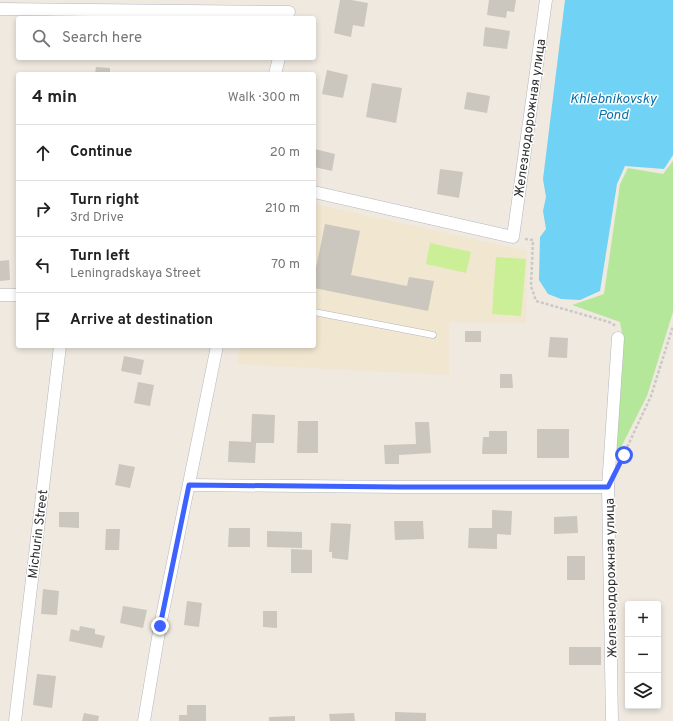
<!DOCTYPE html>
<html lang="en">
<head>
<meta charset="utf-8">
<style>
  :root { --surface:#fff; --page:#f2f2f2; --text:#222; --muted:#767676; --line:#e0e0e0 }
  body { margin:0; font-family:Overpass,sans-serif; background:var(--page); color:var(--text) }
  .controls { position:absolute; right:12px; bottom:12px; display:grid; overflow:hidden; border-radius:4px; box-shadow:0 2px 6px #0003 }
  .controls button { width:36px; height:36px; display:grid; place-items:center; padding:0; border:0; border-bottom:1px solid var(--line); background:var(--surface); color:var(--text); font:20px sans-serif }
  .stop { position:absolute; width:12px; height:12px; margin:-9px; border:3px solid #3d62ff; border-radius:50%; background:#fff }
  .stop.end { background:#3d62ff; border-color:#fff; box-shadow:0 1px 4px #0008 }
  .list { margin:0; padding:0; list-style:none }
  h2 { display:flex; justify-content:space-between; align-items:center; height:52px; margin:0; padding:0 16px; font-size:17px }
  h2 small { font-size:13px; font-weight:400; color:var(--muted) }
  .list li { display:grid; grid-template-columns:26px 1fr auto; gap:12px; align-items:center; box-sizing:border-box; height:56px; padding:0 16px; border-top:1px solid var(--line) }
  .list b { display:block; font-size:15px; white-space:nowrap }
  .list p { margin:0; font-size:13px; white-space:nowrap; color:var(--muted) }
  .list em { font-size:13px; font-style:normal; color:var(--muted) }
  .icon { flex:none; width:22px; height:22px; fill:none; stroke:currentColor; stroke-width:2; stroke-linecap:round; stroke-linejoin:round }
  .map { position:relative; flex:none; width:673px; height:721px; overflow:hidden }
  .search { position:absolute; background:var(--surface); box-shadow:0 2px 6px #0003; left:16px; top:16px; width:300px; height:44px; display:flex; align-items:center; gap:10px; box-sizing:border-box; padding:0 14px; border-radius:4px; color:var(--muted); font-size:15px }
  .panel { position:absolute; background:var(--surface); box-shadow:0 2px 6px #0003; left:16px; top:72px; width:300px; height:276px; border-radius:4px }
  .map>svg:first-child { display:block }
  .education { fill:#f1e6cf }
  .green { fill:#b5e79b }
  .pitch { fill:#caef97 }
  .water { fill:#70d2f4 }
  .building { fill:#cbc7be }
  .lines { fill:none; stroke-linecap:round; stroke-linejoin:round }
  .lane-casing { stroke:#b4b6c1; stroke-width:7 }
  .street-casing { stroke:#b4b6c1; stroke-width:13 }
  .path { stroke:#c9c9c9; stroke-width:2.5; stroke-dasharray:3 2; stroke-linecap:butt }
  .lane { stroke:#fff; stroke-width:6 }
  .street { stroke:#fff; stroke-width:12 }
  .route { stroke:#3d62ff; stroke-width:5 }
  .labels { text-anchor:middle; stroke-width:3; stroke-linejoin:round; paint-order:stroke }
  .street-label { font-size:13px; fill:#2e2e2e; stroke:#fff }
  .water-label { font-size:14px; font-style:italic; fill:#0871a8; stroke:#fff }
</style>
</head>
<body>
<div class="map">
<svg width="673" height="721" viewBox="0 0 673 721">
  <rect width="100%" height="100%" fill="#efe9e0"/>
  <path class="education" d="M314,204L527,251L526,323L449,322V375L237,364L240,346H314Z"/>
  <path class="green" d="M673,161V312L647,396L614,461L623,339L620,322L572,305L604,294L620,184L628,168L663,174Z"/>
  <g class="pitch">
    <path d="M430,243L471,252L466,273L426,264Z"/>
    <path d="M496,257L526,259L521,316L492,314Z"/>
  </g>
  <path class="water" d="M565,0H673V155L664,169L625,166L617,184L600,291L580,300L561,299L548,294L539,280L540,237L546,229L543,211L546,197L543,179Z"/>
  <g class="building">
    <path d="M340,0H351L368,3L364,27L353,25L351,37L334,33Z"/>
    <path d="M489,0H516L514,12L507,11L506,18L487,15Z"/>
    <path d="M485,27L510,31L507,49L483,46Z"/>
    <path d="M96,67L110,68V74H95Z"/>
    <path d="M327,70L348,75L343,98L322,94Z"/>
    <path d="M372,83L402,88L396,123L366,117Z"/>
    <path d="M467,92L490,96L487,113L464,109Z"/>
    <path d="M315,149L335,154L332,171L314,167Z"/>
    <path d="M440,169L463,172L459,198L437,194Z"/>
    <path d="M325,224L360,231L351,275L407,286L409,277L434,281L428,311L314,288V268H316Z"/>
    <path d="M9,260L10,280L0,281V261Z"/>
    <rect x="465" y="331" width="16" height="11"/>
    <path d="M550,337L568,338L567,358L548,357Z"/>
    <path d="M124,356L144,360L141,375L121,371Z"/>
    <path d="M500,374H512L513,388H500Z"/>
    <path d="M138,382L154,385L150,406L134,403Z"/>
    <path d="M252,414L275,415L274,443H256L255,463L228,462L229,441L251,442Z"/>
    <path d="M298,421H318V453H297Z"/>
    <path d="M415,422H429L431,453L399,455V464H385L384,445L416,444Z"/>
    <rect x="537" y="429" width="32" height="29"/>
    <path d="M489,431H507V454H482L483,437H489Z"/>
    <path d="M119,464L135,467L130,488L115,485Z"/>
    <path d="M492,510L512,511L511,535L497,534V549L468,548L469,528H492Z"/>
    <path d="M59,512H79V528L59,527Z"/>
    <path d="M577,516L578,533L554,534V517Z"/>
    <path d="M394,521H423L424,539L395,540Z"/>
    <path d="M331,523L351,524L348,560L332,558V552H329Z"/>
    <path d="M229,528H250V547H228Z"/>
    <path d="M106,529H120L119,550H105Z"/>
    <path d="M267,531L302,532V548L267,547Z"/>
    <path d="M291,549L312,550V573H291Z"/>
    <rect x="567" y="556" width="18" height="24"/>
    <path d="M43,589L59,591L57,615L41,614Z"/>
    <path d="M187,601L202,603L199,627L184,625Z"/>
    <path d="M123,606L147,610L143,628L120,623Z"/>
    <path d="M263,611H277V628L263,627Z"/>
    <path d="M80,626L95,629V634L105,636L102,648L69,641L71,629L79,631Z"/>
    <rect x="569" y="647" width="32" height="18"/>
    <path d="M37,674L56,676L52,708L33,705Z"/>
    <path d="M187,705H206V721H179V715H187Z"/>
    <path d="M395,712L426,713V721H395Z"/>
    <path d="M84,713L99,716L98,721H82Z"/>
    <path d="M354,713L355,721H330L329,714Z"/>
    <path d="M295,716V721H269V717Z"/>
  </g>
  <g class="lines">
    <defs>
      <path id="lane" d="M314,312L433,335"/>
      <g id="street">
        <path d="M0,9L289,12"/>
        <path d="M275,74L279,58"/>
        <path d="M314,192L513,237L546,0"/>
        <path d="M0,295H18"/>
        <path d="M189,485L399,487H608"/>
        <path d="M15,721L60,346"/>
        <path d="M144,721L160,626L217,346"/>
        <path d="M612,721L608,487L618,338"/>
      </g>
    </defs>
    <use href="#lane" class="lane-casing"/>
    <use href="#street" class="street-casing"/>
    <g class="path">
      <path d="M525,239L533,240L531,286L536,301L609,322L616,326"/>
      <path d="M623,456L651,396L673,326"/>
    </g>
    <use href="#lane" class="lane"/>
    <use href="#street" class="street"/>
  </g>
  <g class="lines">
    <path class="route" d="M160,626L189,485L399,487H608L624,455"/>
  </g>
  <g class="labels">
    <g class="street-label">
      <text transform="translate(529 118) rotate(-82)" y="5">Железнодорожная улица</text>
      <text transform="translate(37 534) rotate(-83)" y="5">Michurin Street</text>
      <text transform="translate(610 578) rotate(-91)" y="5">Железнодорожная улица</text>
    </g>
    <g class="water-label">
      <text x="613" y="103">Khlebnikovsky<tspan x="613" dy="16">Pond</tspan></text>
    </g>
  </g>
</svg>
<div class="controls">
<button>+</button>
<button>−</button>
<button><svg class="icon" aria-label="layers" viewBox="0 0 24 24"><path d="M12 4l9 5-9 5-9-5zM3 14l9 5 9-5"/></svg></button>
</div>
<div class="stop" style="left:624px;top:455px"></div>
<div class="stop end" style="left:160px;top:626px"></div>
<div class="search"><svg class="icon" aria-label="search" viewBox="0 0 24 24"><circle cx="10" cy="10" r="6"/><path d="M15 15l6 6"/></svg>Search here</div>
<section class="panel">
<h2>4 min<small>Walk · 300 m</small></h2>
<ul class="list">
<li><svg class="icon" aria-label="ahead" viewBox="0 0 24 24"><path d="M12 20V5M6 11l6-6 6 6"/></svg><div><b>Continue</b></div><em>20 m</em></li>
<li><svg class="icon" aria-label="right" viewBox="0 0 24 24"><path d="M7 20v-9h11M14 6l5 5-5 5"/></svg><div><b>Turn right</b><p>3rd Drive</p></div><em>210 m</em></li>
<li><svg class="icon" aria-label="left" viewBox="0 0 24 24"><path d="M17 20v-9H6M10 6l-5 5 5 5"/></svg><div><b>Turn left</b><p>Leningradskaya Street</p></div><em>70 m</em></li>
<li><svg class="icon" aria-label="arrive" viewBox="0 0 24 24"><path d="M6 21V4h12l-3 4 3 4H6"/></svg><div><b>Arrive at destination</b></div></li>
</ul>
</section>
</div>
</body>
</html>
